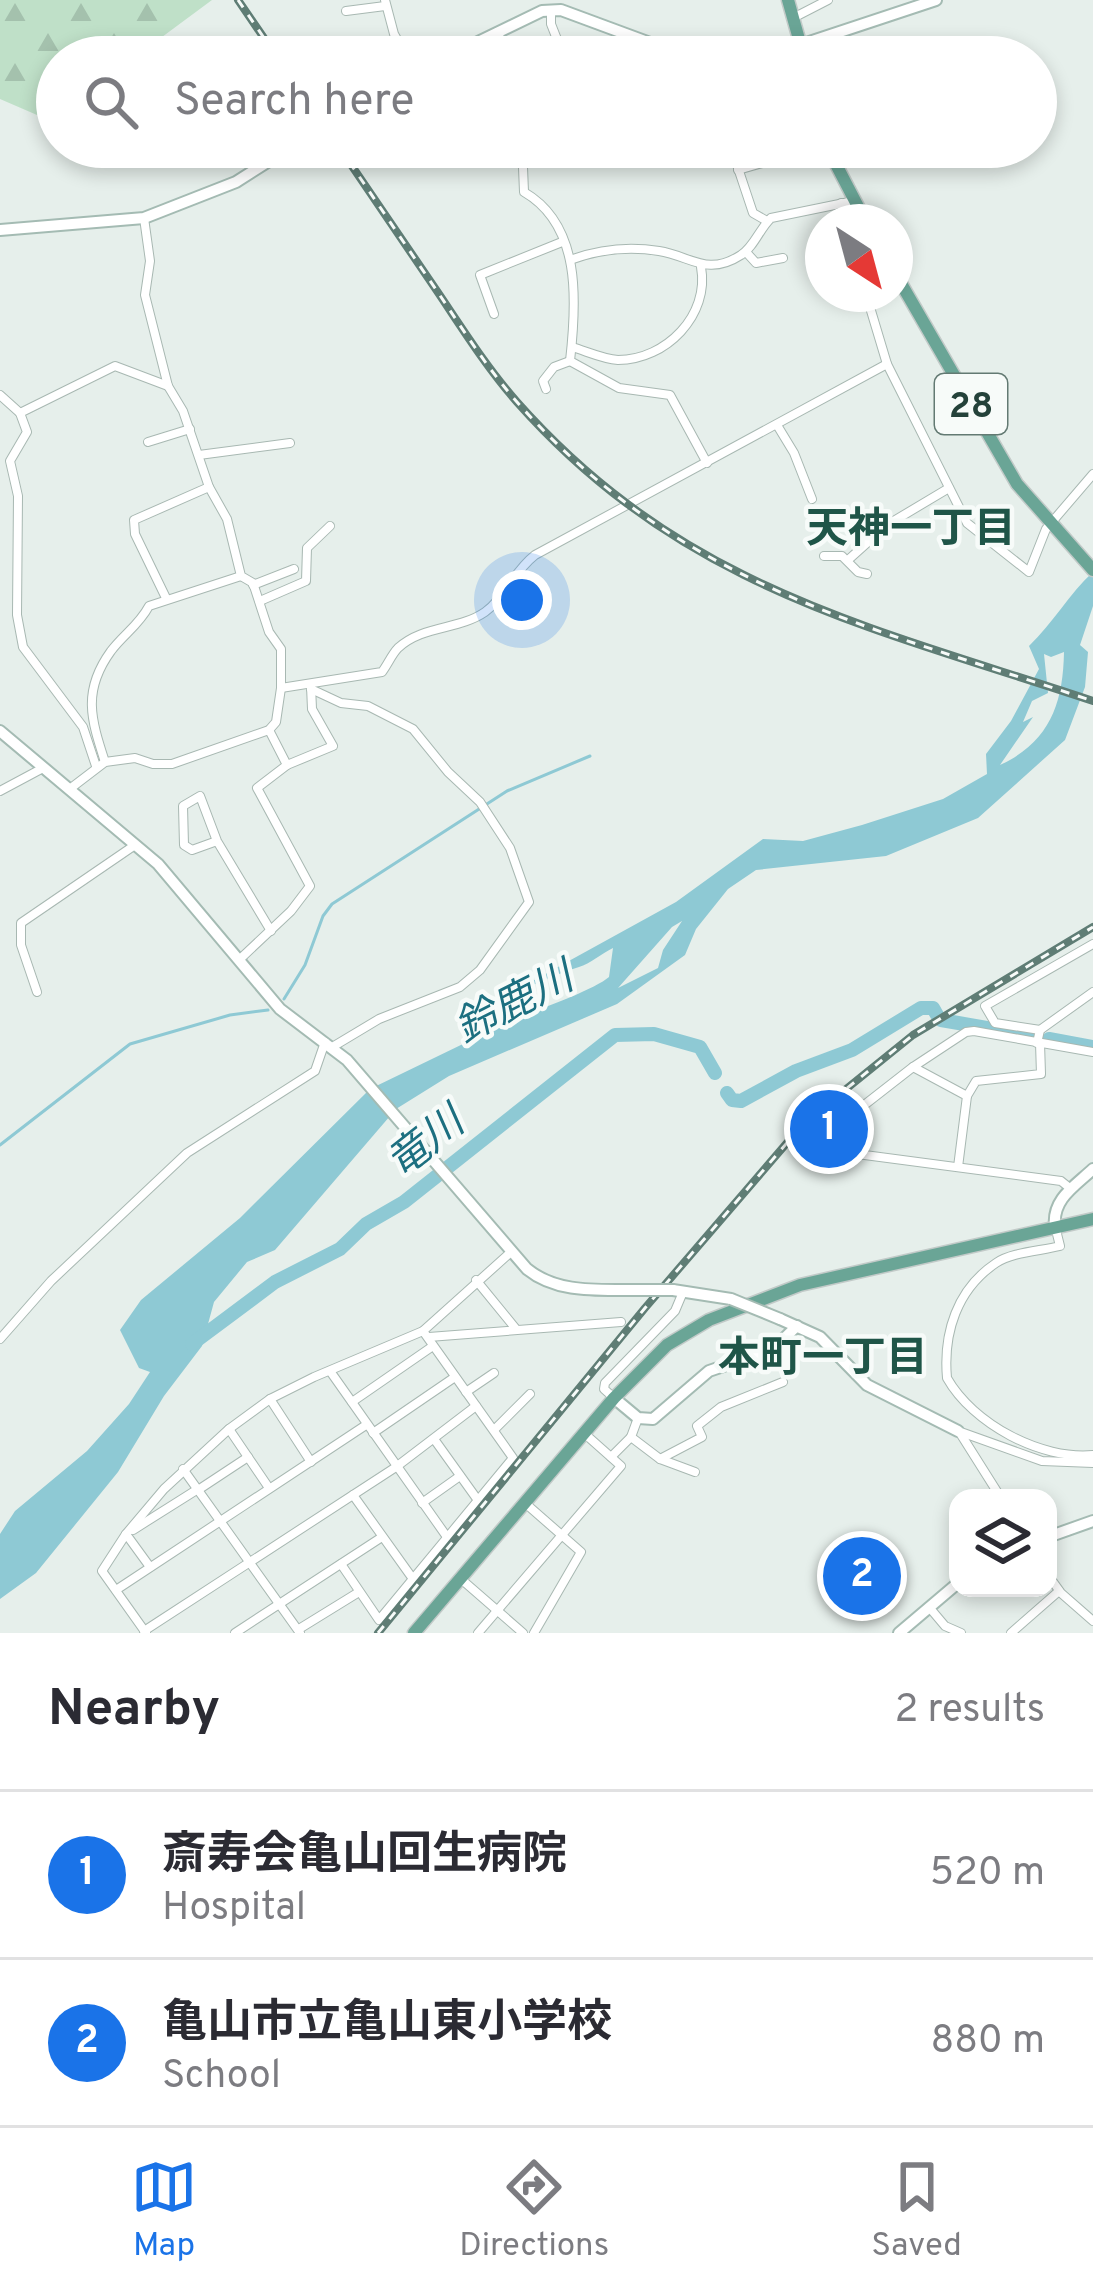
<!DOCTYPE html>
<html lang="en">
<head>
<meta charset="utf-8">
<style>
  :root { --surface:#fff; --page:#f7f7f7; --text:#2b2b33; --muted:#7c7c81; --line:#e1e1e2; --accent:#1a73e8 }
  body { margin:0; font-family:Overpass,"Noto Sans JP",sans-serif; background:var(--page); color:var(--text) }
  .controls { position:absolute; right:36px; bottom:36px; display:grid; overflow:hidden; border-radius:24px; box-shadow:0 6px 18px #0003 }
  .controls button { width:108px; height:108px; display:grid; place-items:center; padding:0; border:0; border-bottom:3px solid var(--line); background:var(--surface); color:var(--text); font:60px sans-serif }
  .compass { position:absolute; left:805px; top:204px; width:108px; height:108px; border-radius:50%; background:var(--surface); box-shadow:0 6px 18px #0003; rotate:144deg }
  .you { position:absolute; left:522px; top:600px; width:42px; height:42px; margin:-30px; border:9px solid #fff; border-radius:50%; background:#1a73e8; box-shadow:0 0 0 18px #1a73e833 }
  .badge { display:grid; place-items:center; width:78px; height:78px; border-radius:50%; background:var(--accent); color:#fff; font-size:39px; font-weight:700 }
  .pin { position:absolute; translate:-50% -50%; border:6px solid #fff; box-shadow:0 3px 12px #0006 }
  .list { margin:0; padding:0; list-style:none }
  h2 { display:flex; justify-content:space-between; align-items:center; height:156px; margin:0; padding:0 48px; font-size:51px }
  h2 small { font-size:39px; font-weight:400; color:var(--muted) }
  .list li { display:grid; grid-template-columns:78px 1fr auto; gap:36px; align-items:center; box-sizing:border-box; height:168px; padding:0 48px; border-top:3px solid var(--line) }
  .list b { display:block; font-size:45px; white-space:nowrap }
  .list p { margin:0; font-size:39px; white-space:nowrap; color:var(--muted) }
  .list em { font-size:39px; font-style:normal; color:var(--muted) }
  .icon { flex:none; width:66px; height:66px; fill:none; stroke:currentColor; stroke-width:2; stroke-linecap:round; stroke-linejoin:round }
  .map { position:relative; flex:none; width:1093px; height:1633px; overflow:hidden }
  .search { position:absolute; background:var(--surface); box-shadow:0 6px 18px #0003; left:36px; right:36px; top:36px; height:132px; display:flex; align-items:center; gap:30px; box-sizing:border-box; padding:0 42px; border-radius:66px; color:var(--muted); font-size:45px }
  .sheet { height:492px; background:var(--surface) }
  nav { display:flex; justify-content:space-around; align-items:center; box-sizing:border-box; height:168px; border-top:3px solid var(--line); background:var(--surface); font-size:33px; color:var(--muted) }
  nav a { display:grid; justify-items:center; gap:6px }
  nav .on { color:var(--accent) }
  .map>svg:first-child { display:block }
  .forest { fill:url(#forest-firs) }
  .water { fill:#8ec9d4; fill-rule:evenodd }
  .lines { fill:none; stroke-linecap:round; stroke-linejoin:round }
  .stream { stroke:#8ec9d4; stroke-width:3 }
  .river { stroke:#8ec9d4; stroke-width:14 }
  .street-casing { stroke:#a8b8b2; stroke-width:10 }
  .secondary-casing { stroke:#a4bbb3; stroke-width:14 }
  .primary-casing { stroke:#c2cac8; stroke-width:15 }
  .street { stroke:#fff; stroke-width:8 }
  .secondary { stroke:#fff; stroke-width:10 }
  .primary { stroke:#6aa596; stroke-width:12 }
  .rail-casing { stroke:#5f7d75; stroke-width:8 }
  .rail { stroke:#f7fbf9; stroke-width:3; stroke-dasharray:9; stroke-linecap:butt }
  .secondary-bridge-casing { stroke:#a4bbb3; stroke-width:14; stroke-linecap:butt }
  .secondary-bridge { stroke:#fff; stroke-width:10 }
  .labels { text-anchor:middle; stroke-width:9; stroke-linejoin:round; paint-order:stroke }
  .shield { fill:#f7fbf9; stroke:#637a73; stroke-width:3 }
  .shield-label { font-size:36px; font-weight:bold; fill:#24423a }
  .neighbourhood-label { font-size:42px; font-weight:bold; fill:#1f5548; stroke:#f7fbf9 }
  .water-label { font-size:42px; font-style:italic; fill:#1c6f80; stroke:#f7fbf9 }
</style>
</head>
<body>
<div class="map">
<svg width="1093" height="1633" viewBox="0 0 1093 1633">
  <defs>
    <pattern id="forest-firs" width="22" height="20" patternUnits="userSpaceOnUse" patternTransform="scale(3)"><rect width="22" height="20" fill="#bfe0c8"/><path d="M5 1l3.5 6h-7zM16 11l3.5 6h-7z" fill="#a4c1ad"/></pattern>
  </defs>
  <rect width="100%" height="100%" fill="#e6efeb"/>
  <path class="forest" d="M0,0H212L135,57H57V110L37,115L0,99Z"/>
  <path class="water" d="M1093,572V606L1080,645L1088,652L1085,687L1065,740L978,818L886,856L756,870L728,889L696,929L685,955L617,1004L449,1076L396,1109L275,1250L247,1262L214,1302L202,1346L164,1396L118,1472L36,1573L0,1599V1534L15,1511L87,1451L129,1404L150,1372L139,1368L120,1330L141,1300L240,1218L370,1089L465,1043L489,1005L676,902L763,839L803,841L862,825L943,799L987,774L986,754L1011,721L1039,669L1029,646C1053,623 1069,594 1093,572ZM1064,652C1063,705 1049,742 1000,765L1033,717L1023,722L1032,701L1048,693L1044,654L1051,657ZM682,921L663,950L658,968L618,988L672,927ZM613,948L609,977C593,991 514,1020 491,1025C506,992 546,978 579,967C590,964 602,953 613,948Z"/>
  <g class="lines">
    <g class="stream">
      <path d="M284,999L305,965L323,916L332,904L507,791L590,756"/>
      <path d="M0,1145L130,1044L230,1015L268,1010"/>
    </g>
    <g class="river">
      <path d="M941,1020L1034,1036"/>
      <path d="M1049,1039L1093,1047"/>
      <path d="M727,1093L732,1100L741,1101L796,1071L852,1050L921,1008H933L937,1015"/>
      <path d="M192,1344L275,1282L340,1249L366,1224L404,1202L615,1035L654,1034L700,1047L715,1073"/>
    </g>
    <defs>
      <g id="street">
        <path d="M385,0L394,34L407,57"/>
        <path d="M551,10V24L564,57"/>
        <path d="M346,11L385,6"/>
        <path d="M793,18L828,0"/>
        <path d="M497,32L510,57"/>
        <path d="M496,147L525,151"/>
        <path d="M527,147L523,167L524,192C581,225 577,300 570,361L619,388L670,395L707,463"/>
        <path d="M731,147L753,213L767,221"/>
        <path d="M680,153L700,147"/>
        <path d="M738,170L817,147"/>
        <path d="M841,203L846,222"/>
        <path d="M746,252L756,263L783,258"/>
        <path d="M573,259C601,249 629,246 659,251C691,256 707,277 741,255C754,247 760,228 771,218L854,201"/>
        <path d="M866,294L887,364L967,523L1029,572L1046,529L1093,474"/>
        <path d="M494,314L480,275L562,242"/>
        <path d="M572,347C586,351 603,359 618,360C666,360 710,315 701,267"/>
        <path d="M546,389L543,381L554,367L570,361"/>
        <path d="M0,395L20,413"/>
        <path d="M777,425L794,453L812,499"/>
        <path d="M148,442L190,429"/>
        <path d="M199,455L290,443"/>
        <path d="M824,556H842L858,572L867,574"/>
        <path d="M848,560L887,525L949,488"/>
        <path d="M253,585L294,569"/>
        <path d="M166,598L135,534L134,520L209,487"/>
        <path d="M260,601L306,581L307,548L330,526"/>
        <path d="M281,688L382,672C388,664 392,654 398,648C423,625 459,630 485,612C505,598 513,572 535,555L887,364"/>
        <path d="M311,689L341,703L368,706L413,729L448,772L480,802L510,848L529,902L480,970L460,987L379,1019L334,1046"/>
        <path d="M105,762C91,719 82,691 111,651C124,634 139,625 149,606L241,576"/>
        <path d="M287,765L333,746L312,709L311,686"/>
        <path d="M96,766L83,727L23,647L17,615L18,496L10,461L27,432L20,413L115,366L168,386"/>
        <path d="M71,788L105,762L135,758L153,764H172L269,730L276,722L281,688V649L269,632L253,583L241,576L227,519L209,487L183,411L168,386L145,295L150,261L144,218"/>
        <path d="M0,791L43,768"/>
        <path d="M217,841L192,850L184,845L183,806L200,796L217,841L271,931"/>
        <path d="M239,960L291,911L310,886L257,788L287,765L269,730"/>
        <path d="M37,992L21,945V923L135,845"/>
        <path d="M1040,1030L995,1023L985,1006L1093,944"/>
        <path d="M1037,1043L1040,1030L1093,992"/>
        <path d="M913,1067L863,1106L862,1123L841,1141L842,1152L1061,1181L1071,1189"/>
        <path d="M967,1096L976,1081L1041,1074L1040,1043"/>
        <path d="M958,1167L967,1096L913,1067L966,1032L974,1031L1093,1052"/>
        <path d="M1055,1226L1060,1246C1041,1251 1012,1252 996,1263C957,1289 943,1333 947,1378C973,1424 1041,1460 1093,1455"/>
        <path d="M476,1280L516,1329"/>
        <path d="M429,1337L621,1322"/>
        <path d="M0,1339L51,1281L187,1153L315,1071L325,1042"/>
        <path d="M330,1371L447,1537"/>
        <path d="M466,1392L494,1373"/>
        <path d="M614,1398L604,1389L605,1383L675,1311L683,1292"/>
        <path d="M270,1399L311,1462"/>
        <path d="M352,1402L433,1346"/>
        <path d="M638,1418L631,1437L660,1459L695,1472"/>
        <path d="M229,1429L269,1488"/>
        <path d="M494,1430L530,1394"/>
        <path d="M958,1431L1042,1461L1093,1463"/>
        <path d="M373,1433L455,1377"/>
        <path d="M960,1433L1001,1498"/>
        <path d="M434,1439L477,1499"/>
        <path d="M611,1457L631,1437"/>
        <path d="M660,1459L702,1437L697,1426L721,1407L783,1382"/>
        <path d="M183,1469L300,1633"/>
        <path d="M198,1490L248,1457"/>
        <path d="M353,1495L413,1579"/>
        <path d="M422,1503L460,1476"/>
        <path d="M525,1503L581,1552L534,1633"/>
        <path d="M133,1530L198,1489"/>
        <path d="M126,1534L150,1567"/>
        <path d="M341,1564L379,1620L513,1458L423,1331"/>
        <path d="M1048,1575L1061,1593L1093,1621"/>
        <path d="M461,1579L523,1633"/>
        <path d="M116,1590L366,1425"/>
        <path d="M929,1607L945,1626L961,1633"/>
        <path d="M299,1629L359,1592"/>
        <path d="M144,1631L396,1467L476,1406"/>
        <path d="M146,1633L102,1571L126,1534L164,1489L229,1429L270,1399L314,1377L423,1331L511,1252"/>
        <path d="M235,1633L382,1537"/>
        <path d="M478,1633L621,1466L585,1434"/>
        <path d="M1011,1633L1059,1591"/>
      </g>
      <g id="secondary">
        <path d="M447,57L542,11L561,10L688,57"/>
        <path d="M764,57L936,0"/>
        <path d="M0,230L144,218L236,182L291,147"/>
        <path d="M0,731L158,864L280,1009L347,1060L527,1269C559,1295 603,1289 642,1290"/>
        <path d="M1055,1226C1052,1199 1075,1186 1093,1169"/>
        <path d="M673,1290L731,1299"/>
        <path d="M780,1319L820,1337L867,1385L958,1431"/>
        <path d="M614,1398L638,1418L653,1419L709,1371L773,1349L797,1326"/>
        <path d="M1048,1537L1093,1521"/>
        <path d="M899,1633L958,1583"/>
      </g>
      <g id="primary">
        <path d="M788,0L804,57"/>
        <path d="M827,147L866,222"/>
        <path d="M895,273L1017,484L1093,570"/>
        <path d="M414,1633L614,1398L667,1345L709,1320L800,1285L1093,1219"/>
      </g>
    </defs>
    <use href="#street" class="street-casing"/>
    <use href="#secondary" class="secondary-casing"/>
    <use href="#primary" class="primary-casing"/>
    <use href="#street" class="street"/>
    <use href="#secondary" class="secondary"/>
    <use href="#primary" class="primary"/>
    <defs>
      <g id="rail">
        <path d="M238,0L277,57"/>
        <path d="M339,147C372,195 404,243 437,291C462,328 487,368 517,402C682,588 868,626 1093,701"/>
        <path d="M378,1633L645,1308L804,1123L913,1035L1093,927"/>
      </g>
    </defs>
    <use href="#rail" class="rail-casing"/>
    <use href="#rail" class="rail"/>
    <defs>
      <g id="secondary-bridge">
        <path d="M642,1290H673"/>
        <path d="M731,1299L780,1319"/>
      </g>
    </defs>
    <use href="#secondary-bridge" class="secondary-bridge-casing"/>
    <use href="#secondary-bridge" class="secondary-bridge"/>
  </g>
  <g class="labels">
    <rect class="shield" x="935" y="374" width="72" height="60" rx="9"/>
    <g class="shield-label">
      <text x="971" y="417">28</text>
    </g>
    <g class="neighbourhood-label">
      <text x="911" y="542">天神一丁目</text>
      <text x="823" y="1371">本町一丁目</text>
    </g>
    <g class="water-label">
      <text transform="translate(513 1001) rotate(-27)" y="15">鈴鹿川</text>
      <text transform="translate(424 1141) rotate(-38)" y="15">竜川</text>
    </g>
  </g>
</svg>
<div class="controls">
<button><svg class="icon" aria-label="layers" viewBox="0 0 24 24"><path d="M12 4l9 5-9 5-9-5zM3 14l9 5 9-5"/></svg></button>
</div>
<svg class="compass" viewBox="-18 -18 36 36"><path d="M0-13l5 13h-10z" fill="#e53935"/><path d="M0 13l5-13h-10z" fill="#7c7c81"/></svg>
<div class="you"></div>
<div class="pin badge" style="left:829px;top:1129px">1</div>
<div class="pin badge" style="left:862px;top:1576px">2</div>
<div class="search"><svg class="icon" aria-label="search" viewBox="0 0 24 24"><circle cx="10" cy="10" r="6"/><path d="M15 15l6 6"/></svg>Search here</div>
</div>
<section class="sheet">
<h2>Nearby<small>2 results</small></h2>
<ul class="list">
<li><span class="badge">1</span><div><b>斎寿会亀山回生病院</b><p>Hospital</p></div><em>520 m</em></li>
<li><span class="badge">2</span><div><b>亀山市立亀山東小学校</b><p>School</p></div><em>880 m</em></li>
</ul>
</section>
<nav>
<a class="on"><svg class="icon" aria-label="map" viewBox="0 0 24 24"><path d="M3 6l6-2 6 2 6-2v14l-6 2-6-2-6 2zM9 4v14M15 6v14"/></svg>Map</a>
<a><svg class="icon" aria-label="directions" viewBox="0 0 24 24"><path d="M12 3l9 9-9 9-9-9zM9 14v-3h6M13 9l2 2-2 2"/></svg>Directions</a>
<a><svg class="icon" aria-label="saved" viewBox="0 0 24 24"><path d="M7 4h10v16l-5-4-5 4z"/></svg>Saved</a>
</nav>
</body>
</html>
